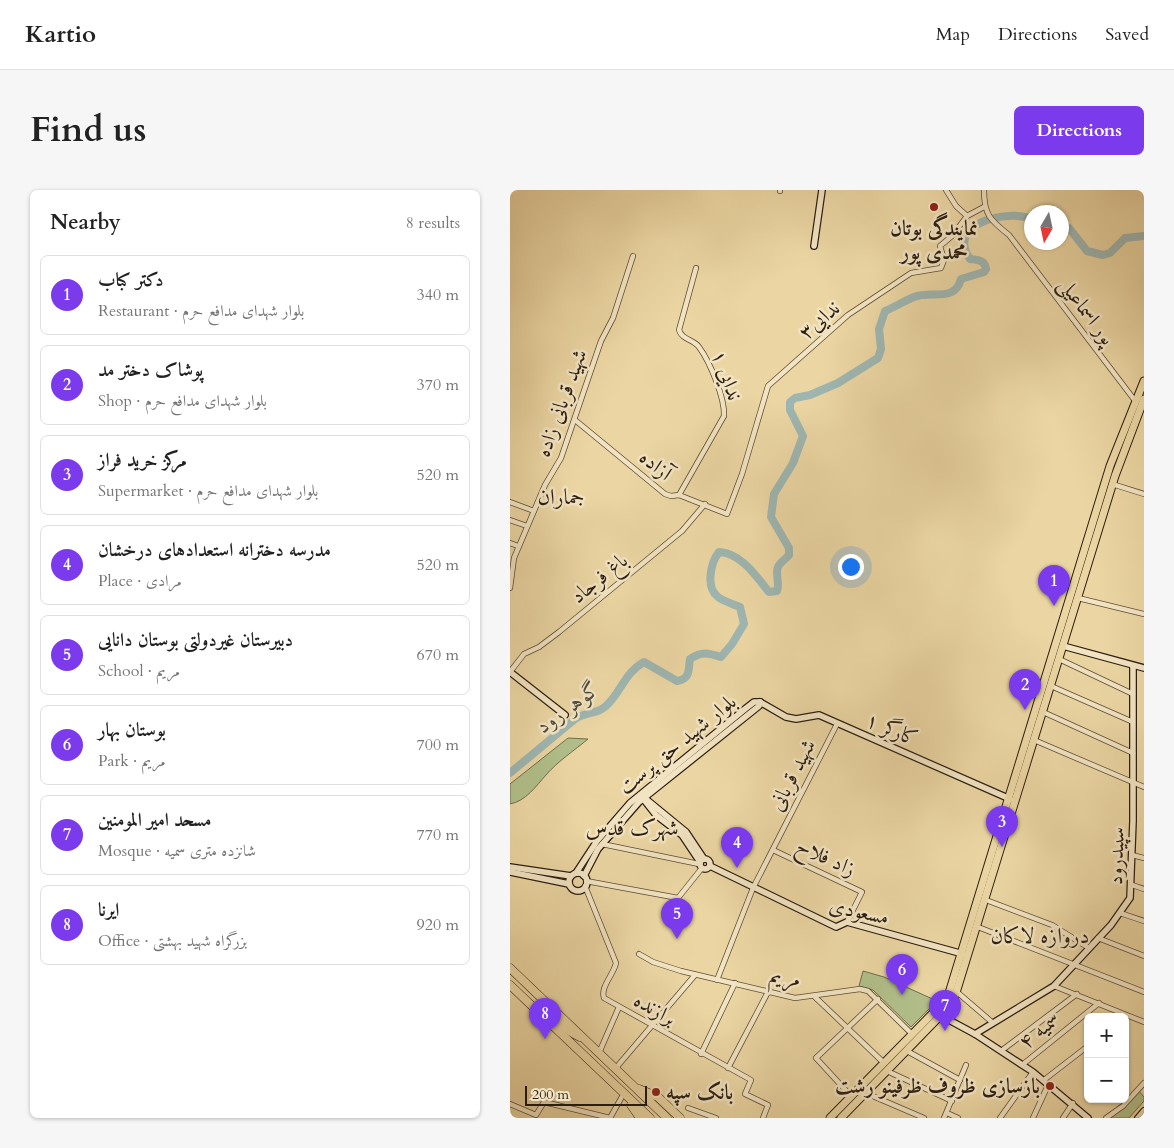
<!DOCTYPE html>
<html lang="en">
<head>
<meta charset="utf-8">
<style>
  :root { --surface:#fff; --page:#f6f6f6; --text:#222; --muted:#767676; --line:#e0e0e0; --accent:#7c3aed }
  body { margin:0; font-family:Cardo,Amiri,serif; background:var(--page); color:var(--text) }
  .controls { position:absolute; right:15px; bottom:15px; display:grid; overflow:hidden; border-radius:8px; box-shadow:0 1px 4px #0004 }
  .controls button { width:45px; height:45px; display:grid; place-items:center; padding:0; border:0; border-bottom:1px solid var(--line); background:var(--surface); color:var(--text); font:25px sans-serif }
  .compass { position:absolute; left:514px; top:15px; width:45px; height:45px; border-radius:50%; background:var(--surface); box-shadow:0 1px 4px #0004; rotate:189deg }
  .scale { position:absolute; left:15px; bottom:12px; width:122px; box-sizing:border-box; padding-left:5px; border:2px solid #2c1e10; border-top:0; font-size:14px; line-height:18px; white-space:nowrap; color:#2c1e10; -webkit-text-stroke:4px #f2e4c3; paint-order:stroke }
  .you { position:absolute; left:340px; top:376px; width:18px; height:18px; margin:-12px; border:4px solid #fff; border-radius:50%; background:#1a73e8; box-shadow:0 0 0 8px #1a73e833 }
  .badge { display:grid; place-items:center; width:32px; height:32px; border-radius:50%; background:var(--accent); color:#fff; font-size:16px; font-weight:700 }
  .pin { position:absolute; translate:-50% -41px; filter:drop-shadow(0 1px 2px #0008) }
  .pin::after { content:''; position:absolute; top:26px; width:18px; height:15px; background:inherit; clip-path:polygon(0 0,100% 0,50% 100%) }
  .list { margin:0; padding:0; list-style:none }
  h2 { display:flex; justify-content:space-between; align-items:center; height:65px; margin:0; padding:0 20px; font-size:21px }
  h2 small { font-size:16px; font-weight:400; color:var(--muted) }
  .list li { display:grid; grid-template-columns:32px 1fr auto; gap:15px; align-items:center; box-sizing:border-box; height:80px; margin:0 10px 10px; padding:0 10px; border:1px solid var(--line); border-radius:8px }
  .list b { display:block; font-size:19px; white-space:nowrap }
  .list p { margin:0; font-size:16px; white-space:nowrap; color:var(--muted) }
  .list em { font-size:16px; font-style:normal; color:var(--muted) }
  .map { position:relative; flex:none; width:634px; height:928px; overflow:hidden; border-radius:8px }
  header { display:flex; align-items:center; gap:30px; box-sizing:border-box; height:70px; padding:0 25px; background:var(--surface); border-bottom:1px solid var(--line) }
  header strong { font-size:24px }
  nav { display:flex; gap:28px; margin-inline-start:auto; font-size:18px }
  .intro { display:flex; align-items:center; justify-content:space-between; box-sizing:border-box; height:120px; padding:0 30px }
  h1 { margin:0; font-size:35px }
  .button { padding:12px 22px; border-radius:8px; background:var(--accent); color:#fff; font-size:18px; font-weight:700 }
  main { display:flex; gap:30px; padding:0 30px }
  aside { flex:1; background:var(--surface); border-radius:8px; box-shadow:0 1px 4px #0004 }
  .map>svg:first-child { display:block }
  .green { fill:#b1bf8a; stroke:#6e6e4d }
  .lines { fill:none; stroke-linecap:round; stroke-linejoin:round }
  .river { stroke:#9eb6b1; stroke-width:8 }
  .street-casing { stroke:#5c4c35; stroke-width:6 }
  .secondary-casing { stroke:#2c1e10; stroke-width:8 }
  .primary-casing { stroke:#2c1e10; stroke-width:9 }
  .highway-casing { stroke:#2c1e10; stroke-width:9 }
  .street { stroke:#f2e4c3; stroke-width:4.5 }
  .secondary { stroke:#f2e4c3; stroke-width:5.5 }
  .primary { stroke:#ebd6a3; stroke-width:7 }
  .highway { stroke:#ebd6a3; stroke-width:8 }
  .poi-dot { fill:#8f2418; stroke:#f2e4c3; stroke-width:2 }
  .labels { text-anchor:middle; stroke-width:5; stroke-linejoin:round; paint-order:stroke }
  .poi-label { font-size:21px; font-weight:bold; fill:#2c1e10; stroke:#f2e4c3 }
  .street-label { font-size:21px; fill:#2c1e10; stroke:#f2e4c3 }
  .neighbourhood-label { font-size:22px; fill:#2c1e10; stroke:#f2e4c3 }
  .water-label { font-size:22px; font-style:italic; fill:#4e4c40; stroke:#f2e4c3 }
</style>
</head>
<body>
<header>
<strong>Kartio</strong>
<nav><a>Map</a><a>Directions</a><a>Saved</a></nav>
</header>
<div class="intro"><h1>Find us</h1><a class="button">Directions</a></div>
<main>
<aside>
<h2>Nearby<small>8 results</small></h2>
<ul class="list">
<li><span class="badge">1</span><div><b>دکتر کباب</b><p>Restaurant · بلوار شهدای مدافع حرم</p></div><em>340 m</em></li>
<li><span class="badge">2</span><div><b>پوشاک دختر مد</b><p>Shop · بلوار شهدای مدافع حرم</p></div><em>370 m</em></li>
<li><span class="badge">3</span><div><b>مرکز خرید فراز</b><p>Supermarket · بلوار شهدای مدافع حرم</p></div><em>520 m</em></li>
<li><span class="badge">4</span><div><b>مدرسه دخترانه استعدادهای درخشان</b><p>Place · مرادی</p></div><em>520 m</em></li>
<li><span class="badge">5</span><div><b>دبیرستان غیردولتی بوستان دانایی</b><p>School · مریم</p></div><em>670 m</em></li>
<li><span class="badge">6</span><div><b>بوستان بهار</b><p>Park · مریم</p></div><em>700 m</em></li>
<li><span class="badge">7</span><div><b>مسحد امیر المومنین</b><p>Mosque · شانزده متری سمیه</p></div><em>770 m</em></li>
<li><span class="badge">8</span><div><b>ایرنا</b><p>Office · بزرگراه شهید بهشتی</p></div><em>920 m</em></li>
</ul>
</aside>
<div class="map">
<svg width="634" height="928" viewBox="0 0 634 928">
  <rect width="100%" height="100%" fill="#ebd6a3"/>
  <filter id="stains"><feTurbulence type="fractalNoise" baseFrequency=".004" numOctaves="4"/><feColorMatrix values="0 0 0 0 .2 0 0 0 0 .09 0 0 0 0 .02 0 0 0 .5 -.17"/></filter>
  <radialGradient id="worn" r=".72"><stop offset=".6" stop-color="#630" stop-opacity="0"/><stop offset="1" stop-color="#630" stop-opacity=".3"/></radialGradient>
  <g class="green">
    <path d="M58,548L78,549C65,560 48,571 36,585C26,596 16,611 0,614V594Z"/>
    <path d="M353,781L374,787L427,811L401,837L363,800L349,796Z"/>
    <path d="M628,900L634,907V911L619,928H594Z"/>
  </g>
  <g class="lines">
    <g class="river">
      <path d="M552,40L559,38L577,61L593,65L600,63L615,48L634,46"/>
      <path d="M0,583L65,529C76,521 89,525 99,513C112,499 116,482 134,472L167,491C181,489 178,479 180,469C192,461 198,463 211,467L222,454L234,434L230,417C223,414 213,411 208,407C195,397 201,372 209,362C231,363 246,386 259,402L267,401C270,393 265,384 268,377C270,372 276,369 279,365V358L261,327L264,304L283,273L293,246L280,220V212L285,208L300,205L328,193L368,168L371,159L369,139L375,121C385,117 394,111 404,107C421,100 445,113 451,89L474,82L476,79C475,70 468,70 460,69C435,33 498,19 522,29"/>
    </g>
    <defs>
      <g id="street">
        <path d="M436,0L446,16L457,26"/>
        <path d="M474,0C474,25 480,30 499,45L626,212"/>
        <path d="M270,1V0"/>
        <path d="M65,230L155,304L161,306L169,305L217,324L232,284L258,196L338,125L401,83L431,78L434,70L430,56L442,46L457,26L474,17"/>
        <path d="M602,294L634,304"/>
        <path d="M169,305L214,226C215,208 200,172 189,157C183,149 172,150 169,140L186,78"/>
        <path d="M0,312L24,321"/>
        <path d="M0,330L17,336"/>
        <path d="M0,353L8,356"/>
        <path d="M0,398L4,368L35,295L51,268L91,151L103,128L123,66"/>
        <path d="M568,408L634,424"/>
        <path d="M549,469L623,504"/>
        <path d="M0,482L14,464L29,457L49,442L172,341L195,314"/>
        <path d="M541,496L623,532"/>
        <path d="M533,522L623,563"/>
        <path d="M524,550L634,597"/>
        <path d="M92,654L189,674"/>
        <path d="M263,660L352,702L337,732"/>
        <path d="M622,665L634,668"/>
        <path d="M76,691L168,708L192,678"/>
        <path d="M622,695L634,699"/>
        <path d="M75,696L106,773C104,784 90,797 94,808L241,890L235,904L258,915L253,928"/>
        <path d="M476,710L542,735L579,758"/>
        <path d="M610,723L634,731"/>
        <path d="M468,737L634,802"/>
        <path d="M588,748L634,766"/>
        <path d="M129,764L143,772L171,781L285,808L350,799L358,801L402,844"/>
        <path d="M207,790L243,698L327,534"/>
        <path d="M544,796L634,832"/>
        <path d="M447,802L483,833"/>
        <path d="M305,807L374,873"/>
        <path d="M397,861L450,890"/>
        <path d="M491,861L567,804"/>
        <path d="M89,863L109,817"/>
        <path d="M191,864L225,793"/>
        <path d="M512,875L589,813"/>
        <path d="M218,878L258,802"/>
        <path d="M105,879L185,785"/>
        <path d="M377,881L442,911"/>
        <path d="M534,890L578,856"/>
        <path d="M357,902L365,907L414,928"/>
        <path d="M341,906L306,868L368,809"/>
        <path d="M0,914L26,925L34,912L100,928"/>
        <path d="M178,918L206,928"/>
        <path d="M437,923L448,928"/>
        <path d="M100,928L114,903"/>
        <path d="M434,928L456,875"/>
        <path d="M490,928L523,882"/>
        <path d="M523,928L539,893"/>
        <path d="M553,928L563,913"/>
        <path d="M596,928L613,916L634,893"/>
      </g>
      <g id="secondary">
        <path d="M304,56L312,0"/>
        <path d="M553,456L634,478"/>
        <path d="M0,482L55,525"/>
        <path d="M250,512L276,527L286,529L309,525L500,609"/>
        <path d="M131,606L146,625L172,645L190,672"/>
        <path d="M137,610L176,642L194,669"/>
        <circle cx="195" cy="674" r="5"/>
        <path d="M200,676L326,737L337,732L453,764"/>
        <path d="M0,677L61,686"/>
        <path d="M0,682L59,694"/>
        <path d="M66,683L87,651L120,613L235,519L244,512H250"/>
        <circle cx="68" cy="692" r="9"/>
        <path d="M74,686L88,659L129,612L249,516L250,512"/>
        <path d="M428,824L465,844L523,882L578,928"/>
        <path d="M465,844L544,796L601,735L620,708L623,631V476"/>
        <path d="M628,928L634,921"/>
      </g>
      <g id="primary">
        <path d="M320,928L424,822L439,803L600,276L634,191"/>
        <path d="M331,928L430,826L445,806L605,286L634,209"/>
      </g>
      <g id="highway">
        <path d="M0,778L157,928"/>
        <path d="M0,795L140,928"/>
        <path d="M27,817C44,825 53,840 70,847"/>
        <path d="M129,899L148,907L170,928"/>
        <path d="M121,915L130,928"/>
      </g>
    </defs>
    <use href="#street" class="street-casing"/>
    <use href="#secondary" class="secondary-casing"/>
    <use href="#primary" class="primary-casing"/>
    <use href="#highway" class="highway-casing"/>
    <use href="#street" class="street"/>
    <use href="#secondary" class="secondary"/>
    <use href="#primary" class="primary"/>
    <use href="#highway" class="highway"/>
  </g>
  <g class="poi-dot">
    <circle cx="424" cy="17" r="5"/>
    <circle cx="540" cy="896" r="5"/>
    <circle cx="146" cy="902" r="5"/>
  </g>
  <g class="labels">
    <g class="poi-label">
      <text x="424" y="45">نمایندگی بوتان<tspan x="424" dy="24">محمدی پور</tspan></text>
      <text x="530" y="903" text-anchor="end">بازسازی ظروف ظرفینو رشت</text>
      <text x="156" y="909" text-anchor="start">بانک سپه</text>
    </g>
    <g class="street-label">
      <text transform="translate(577 121) rotate(53)" y="7">پور اسماعیلی</text>
      <text transform="translate(309 130) rotate(-41)" y="7">ندایی۳</text>
      <text transform="translate(217 185) rotate(70)" y="7">ندایی ۱</text>
      <text transform="translate(51 213) rotate(-70)" y="7">شهید قربانی زاده</text>
      <text transform="translate(146 275) rotate(39)" y="7">آزاده</text>
      <text transform="translate(89 388) rotate(-39)" y="7">باغ فرجاد</text>
      <text transform="translate(382 539) rotate(23)" y="7">کارگر ۱</text>
      <text transform="translate(167 554) rotate(-39)" y="7">بلوار شهید حق پرست</text>
      <text transform="translate(282 585) rotate(-63)" y="7">شهید قربانی</text>
      <text transform="translate(606 666) rotate(-88)" y="7">سپیدرود</text>
      <text transform="translate(316 667) rotate(25)" y="7">زاد فلاح</text>
      <text transform="translate(349 721) rotate(12)" y="7">مسعودی</text>
      <text transform="translate(275 787) rotate(9)" y="7">مریم</text>
      <text transform="translate(145 819) rotate(30)" y="7">برازنده</text>
      <text transform="translate(529 840) rotate(-39)" y="7">سمیه ۴</text>
    </g>
    <g class="neighbourhood-label">
      <text x="51" y="314">جماران</text>
      <text x="122" y="645">شهرک قدس</text>
      <text x="530" y="753">دروازه لاکان</text>
    </g>
    <g class="water-label">
      <text transform="translate(58 516) rotate(-36)" y="8">گوهر رود</text>
    </g>
  </g>
  <rect width="100%" height="100%" filter="url(#stains)"/>
  <rect width="100%" height="100%" fill="url(#worn)"/>
</svg>
<div class="controls">
<button>+</button>
<button>−</button>
</div>
<svg class="compass" viewBox="-18 -18 36 36"><path d="M0-13l5 13h-10z" fill="#e53935"/><path d="M0 13l5-13h-10z" fill="#767676"/></svg>
<div class="scale">200 m</div>
<div class="you"></div>
<div class="pin badge" style="left:544px;top:416px">1</div>
<div class="pin badge" style="left:515px;top:520px">2</div>
<div class="pin badge" style="left:492px;top:657px">3</div>
<div class="pin badge" style="left:227px;top:678px">4</div>
<div class="pin badge" style="left:167px;top:749px">5</div>
<div class="pin badge" style="left:392px;top:805px">6</div>
<div class="pin badge" style="left:435px;top:841px">7</div>
<div class="pin badge" style="left:35px;top:849px">8</div>
</div>
</main>
</body>
</html>
